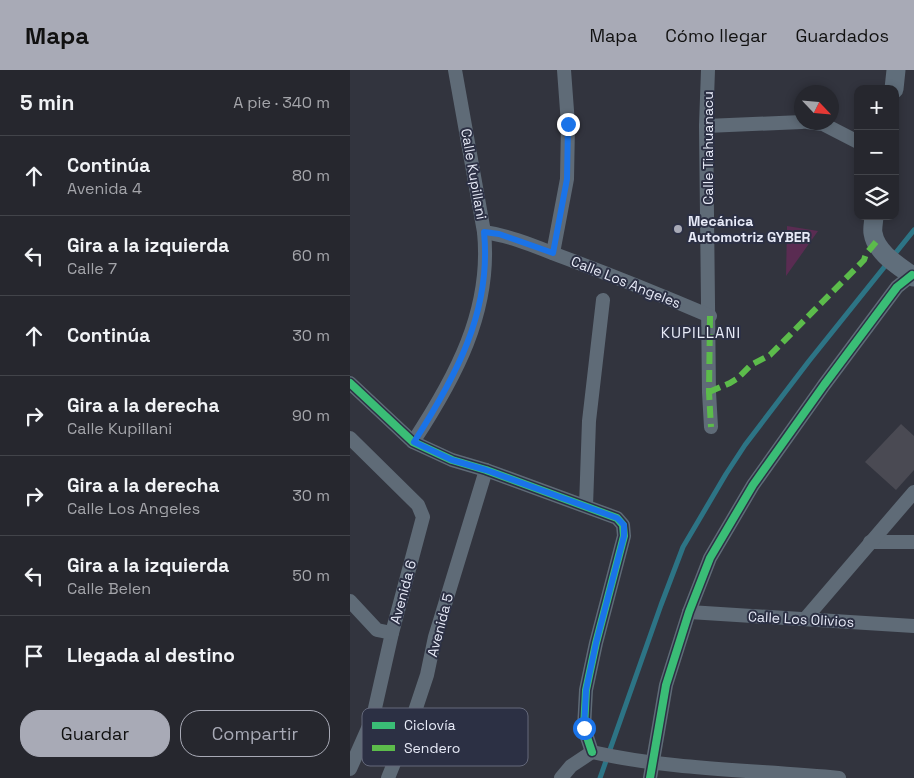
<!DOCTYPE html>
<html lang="es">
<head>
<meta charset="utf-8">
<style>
  :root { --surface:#26272e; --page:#32333a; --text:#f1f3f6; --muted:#a4a5aa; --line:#42444a; --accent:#a8aab6 }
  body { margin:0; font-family:"Space Grotesk",sans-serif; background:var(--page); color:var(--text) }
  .controls { position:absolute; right:15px; top:15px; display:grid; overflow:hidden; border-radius:10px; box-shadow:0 2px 8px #0003 }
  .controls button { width:45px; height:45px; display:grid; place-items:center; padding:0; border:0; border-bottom:1px solid var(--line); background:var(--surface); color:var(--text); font:25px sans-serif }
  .compass { position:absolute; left:444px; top:15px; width:45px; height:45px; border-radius:50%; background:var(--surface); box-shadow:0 2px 8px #0003; rotate:116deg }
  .stop { position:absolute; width:15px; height:15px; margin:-11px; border:4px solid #1a73e8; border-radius:50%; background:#fff }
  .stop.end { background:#1a73e8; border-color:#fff; box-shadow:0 1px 5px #0008 }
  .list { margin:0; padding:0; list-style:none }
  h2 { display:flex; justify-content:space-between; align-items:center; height:65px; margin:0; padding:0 20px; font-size:21px }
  h2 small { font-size:16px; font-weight:400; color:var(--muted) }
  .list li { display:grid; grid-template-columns:32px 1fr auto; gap:15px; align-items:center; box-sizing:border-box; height:80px; padding:0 20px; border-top:1px solid var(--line) }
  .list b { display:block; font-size:19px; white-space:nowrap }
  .list p { margin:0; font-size:16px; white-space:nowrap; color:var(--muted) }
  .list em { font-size:16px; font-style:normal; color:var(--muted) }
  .actions { display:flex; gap:10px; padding:15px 20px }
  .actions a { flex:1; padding:11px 0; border:1px solid var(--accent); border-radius:20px; text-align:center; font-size:18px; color:var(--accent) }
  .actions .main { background:var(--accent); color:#111 }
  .icon { flex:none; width:28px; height:28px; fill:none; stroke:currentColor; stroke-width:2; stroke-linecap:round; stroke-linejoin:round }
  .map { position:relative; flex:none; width:564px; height:708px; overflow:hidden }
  header { display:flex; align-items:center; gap:30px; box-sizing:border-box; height:70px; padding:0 25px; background:var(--accent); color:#111 }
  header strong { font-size:24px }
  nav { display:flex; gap:28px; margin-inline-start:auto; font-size:18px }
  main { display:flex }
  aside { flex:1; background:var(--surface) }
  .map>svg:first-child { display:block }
  .green { fill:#5a2c52 }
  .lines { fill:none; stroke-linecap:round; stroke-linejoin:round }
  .stream { stroke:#2d7485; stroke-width:5 }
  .building { fill:#4a4a53 }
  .street { stroke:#5f6b77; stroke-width:14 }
  .secondary { stroke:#606e7b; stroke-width:19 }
  .quiet { stroke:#5cbc4b; stroke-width:6; stroke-dasharray:12 6; stroke-linecap:butt }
  .cycleway-casing { stroke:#2c3044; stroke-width:11 }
  .cycleway { stroke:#3abd76; stroke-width:8 }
  .route { stroke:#1a73e8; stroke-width:6 }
  .poi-dot { fill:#a8aab6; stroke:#2c3044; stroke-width:2 }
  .labels { text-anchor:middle; stroke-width:4; stroke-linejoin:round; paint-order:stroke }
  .street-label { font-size:14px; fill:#e7eaf7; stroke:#2c3044 }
  .poi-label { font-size:14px; font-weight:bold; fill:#e7eaf7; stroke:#2c3044; text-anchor:start }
  .neighbourhood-label { font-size:15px; letter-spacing:1px; fill:#e7eaf7; stroke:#2c3044 }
  .key { fill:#2c3044; stroke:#64687a; stroke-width:1 }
  .key-label { font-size:14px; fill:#e7eaf7 }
</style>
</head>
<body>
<header>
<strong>Mapa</strong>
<nav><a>Mapa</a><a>Cómo llegar</a><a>Guardados</a></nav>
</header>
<main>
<aside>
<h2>5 min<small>A pie · 340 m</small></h2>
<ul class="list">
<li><svg class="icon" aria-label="ahead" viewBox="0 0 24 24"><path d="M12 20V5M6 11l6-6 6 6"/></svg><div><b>Continúa</b><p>Avenida 4</p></div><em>80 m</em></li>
<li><svg class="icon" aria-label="left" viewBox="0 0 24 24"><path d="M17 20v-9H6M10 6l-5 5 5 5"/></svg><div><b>Gira a la izquierda</b><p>Calle 7</p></div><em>60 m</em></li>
<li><svg class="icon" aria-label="ahead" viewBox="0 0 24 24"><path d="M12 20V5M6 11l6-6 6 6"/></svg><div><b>Continúa</b></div><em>30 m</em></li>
<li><svg class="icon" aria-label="right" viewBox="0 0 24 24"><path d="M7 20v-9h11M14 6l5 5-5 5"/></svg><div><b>Gira a la derecha</b><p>Calle Kupillani</p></div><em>90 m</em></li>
<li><svg class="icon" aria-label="right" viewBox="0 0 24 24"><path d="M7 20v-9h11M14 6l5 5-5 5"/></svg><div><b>Gira a la derecha</b><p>Calle Los Angeles</p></div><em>30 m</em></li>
<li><svg class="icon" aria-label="left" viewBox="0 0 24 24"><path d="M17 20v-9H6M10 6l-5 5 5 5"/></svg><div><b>Gira a la izquierda</b><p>Calle Belen</p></div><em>50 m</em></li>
<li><svg class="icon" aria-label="arrive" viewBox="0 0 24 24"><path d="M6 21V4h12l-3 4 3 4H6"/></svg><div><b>Llegada al destino</b></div></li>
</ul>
<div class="actions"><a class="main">Guardar</a><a>Compartir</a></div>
</aside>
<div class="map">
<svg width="564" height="708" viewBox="0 0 564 708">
  <rect width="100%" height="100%" fill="#32343e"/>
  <path class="green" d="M437,156L468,161L436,206L437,157Z"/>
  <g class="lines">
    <path class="stream" d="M250,708L311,535L333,477L376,404L395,375L459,291L564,160"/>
  </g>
  <path class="building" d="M551,354L564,366V400L546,420L515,392Z"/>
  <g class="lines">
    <g class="street">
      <path d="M358,0L356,56L359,322L361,357"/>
      <path d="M457,52L473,54L508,72"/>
      <path d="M356,56L452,52"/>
      <path d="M134,162C163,166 191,179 218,189C266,207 313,226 360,246"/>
      <path d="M203,183L217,109L218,54L214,0"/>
      <path d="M0,313L63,372L102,390L136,400L267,448L273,455L274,466L246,573L236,620L234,658L242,682"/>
      <path d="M0,368L68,435L73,447L42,563L23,647L0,699"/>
      <path d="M63,372C105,308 142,241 134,162L105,0"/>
      <path d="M236,436L239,351L253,230"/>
      <path d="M520,472H564"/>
      <path d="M0,531L27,560L42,563"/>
      <path d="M339,542L564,556"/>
      <path d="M455,549L564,422"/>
      <path d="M242,682C322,700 407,700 489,708"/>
      <path d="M38,708L65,641L77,605L85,567L136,400"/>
      <path d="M211,708L221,696L242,682"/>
      <path d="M300,708L316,615L339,542L360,488L403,415L474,315L547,217L562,205"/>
    </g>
    <g class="secondary">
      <path d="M544,19L546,0"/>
      <path d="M524,146C524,151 522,158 523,163C526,183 549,196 564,207"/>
    </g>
    <g class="quiet">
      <path d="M360,246L359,322L361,357"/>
      <path d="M359,322L380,313L388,308L401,295L420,285L514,190L516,184L526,172"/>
    </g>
    <defs>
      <g id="cycleway">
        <path d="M0,313L63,372L102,390L136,400L267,448L273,455L274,466L246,573L236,620L234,658L242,682"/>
        <path d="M300,708L316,615L339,542L360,488L403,415L474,315L547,217L562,205"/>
      </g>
    </defs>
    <use href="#cycleway" class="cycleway-casing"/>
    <use href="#cycleway" class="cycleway"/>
  </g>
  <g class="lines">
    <path class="route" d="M218,54L217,109L203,183L149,164L134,162C142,241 105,308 64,372L102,390L136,400L267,448L274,455V466L246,573L236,620L234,658"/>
  </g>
  <circle class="poi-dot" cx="328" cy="159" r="5"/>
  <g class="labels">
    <g class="street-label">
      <text transform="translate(358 78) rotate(-90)" y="5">Calle Tiahuanacu</text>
      <text transform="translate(124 104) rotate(80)" y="5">Calle Kupillani</text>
      <text transform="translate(276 212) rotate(22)" y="5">Calle Los Angeles</text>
      <text transform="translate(53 522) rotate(-75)" y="5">Avenida 6</text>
      <text transform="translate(451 549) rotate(3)" y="5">Calle Los Olivios</text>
      <text transform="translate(90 555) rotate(-75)" y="5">Avenida 5</text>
    </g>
    <g class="poi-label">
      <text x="338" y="156">Mecánica<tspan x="338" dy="16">Automotriz GYBER</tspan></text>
    </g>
    <g class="neighbourhood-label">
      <text x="351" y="268">KUPILLANI</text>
    </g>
  </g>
  <rect x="12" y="638" width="166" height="58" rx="8" class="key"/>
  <rect x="22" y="652" width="23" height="7" fill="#3abd76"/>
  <rect x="22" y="675" width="23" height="6" fill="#5cbc4b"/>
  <g class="key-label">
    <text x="54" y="660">Ciclovía</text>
    <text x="54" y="683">Sendero</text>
  </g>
</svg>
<div class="controls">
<button>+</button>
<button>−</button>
<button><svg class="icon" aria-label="layers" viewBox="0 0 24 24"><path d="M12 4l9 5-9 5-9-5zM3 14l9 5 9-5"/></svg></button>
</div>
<svg class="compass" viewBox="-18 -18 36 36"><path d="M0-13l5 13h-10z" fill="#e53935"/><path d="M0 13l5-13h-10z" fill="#a4a5aa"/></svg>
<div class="stop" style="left:234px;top:658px"></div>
<div class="stop end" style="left:218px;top:54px"></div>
</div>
</main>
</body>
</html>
